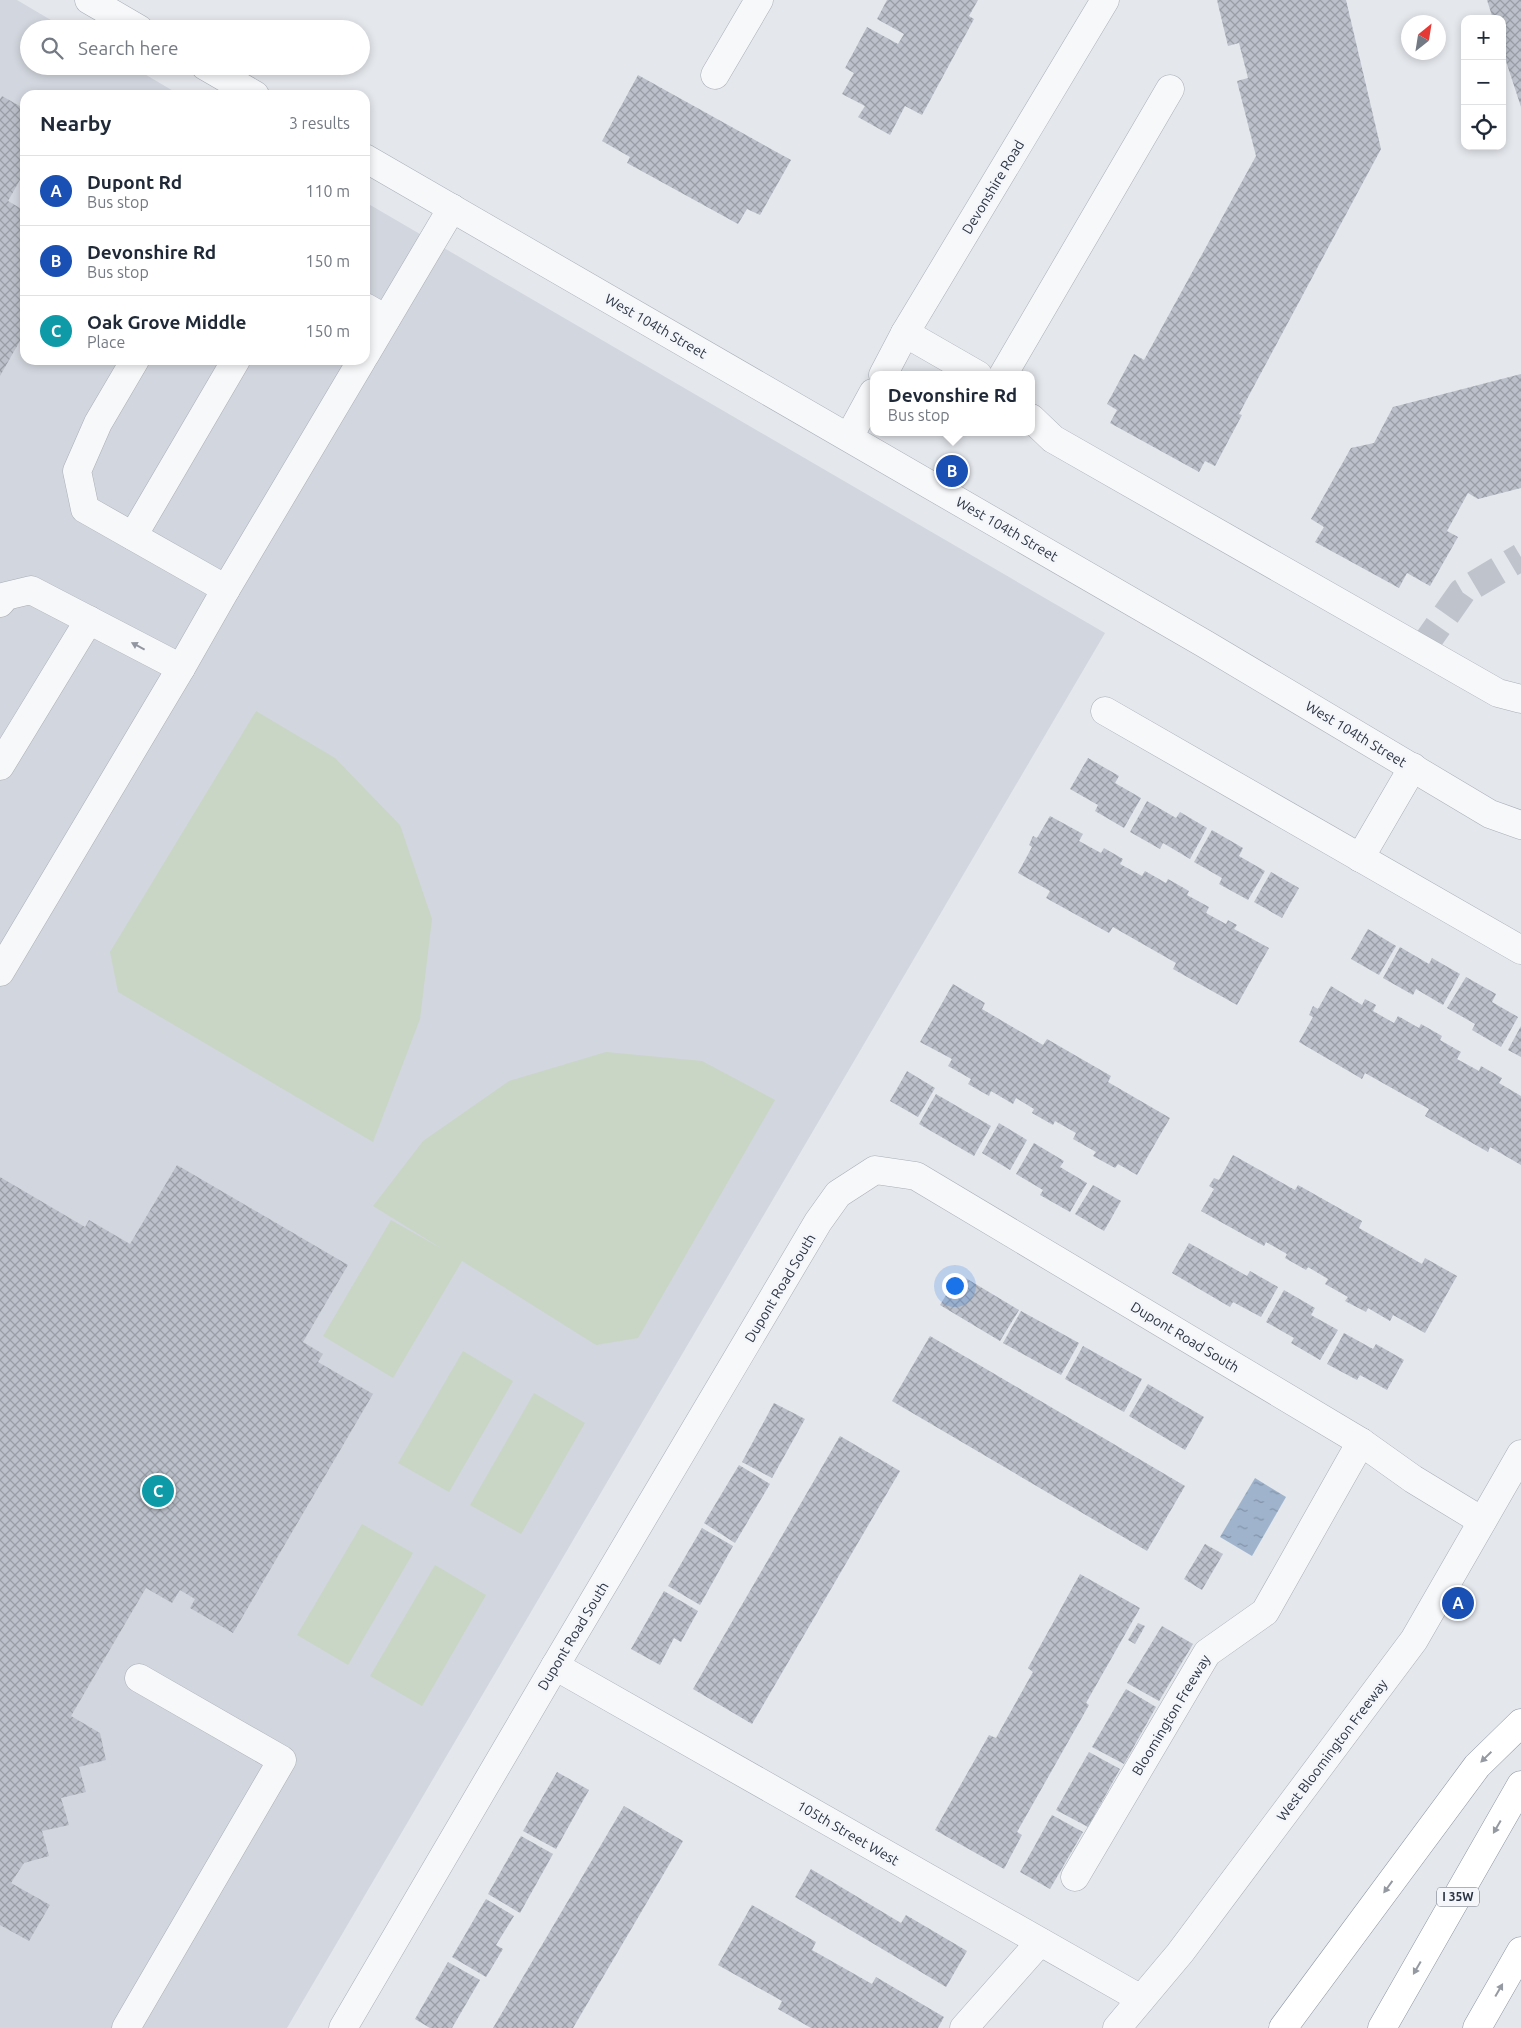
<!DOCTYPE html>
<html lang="en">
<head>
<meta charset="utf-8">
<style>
  :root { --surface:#fff; --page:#f2f2f3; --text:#1f2937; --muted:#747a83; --line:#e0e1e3; --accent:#0b8043 }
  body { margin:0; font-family:Ubuntu,sans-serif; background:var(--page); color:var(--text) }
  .controls { position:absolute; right:15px; top:15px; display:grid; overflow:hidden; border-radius:10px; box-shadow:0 2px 8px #0003 }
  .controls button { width:45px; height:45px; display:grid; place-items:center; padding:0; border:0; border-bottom:1px solid var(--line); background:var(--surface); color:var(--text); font:25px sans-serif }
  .compass { position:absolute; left:1401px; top:15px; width:45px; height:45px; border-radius:50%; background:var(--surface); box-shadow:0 2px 8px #0003; rotate:30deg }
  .you { position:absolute; left:954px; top:1285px; width:18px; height:18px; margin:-12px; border:4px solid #fff; border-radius:50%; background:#1a73e8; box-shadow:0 0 0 8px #1a73e833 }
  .badge { display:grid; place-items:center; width:32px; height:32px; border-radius:50%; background:var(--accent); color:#fff; font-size:16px; font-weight:700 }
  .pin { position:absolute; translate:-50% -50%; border:2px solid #fff; box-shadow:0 1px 5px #0006 }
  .popup { position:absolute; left:870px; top:371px; width:165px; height:65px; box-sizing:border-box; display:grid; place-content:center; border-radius:10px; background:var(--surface); filter:drop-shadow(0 1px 4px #0005); font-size:16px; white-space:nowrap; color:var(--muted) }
  .popup b { font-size:19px; color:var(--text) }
  .popup::after { content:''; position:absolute; left:50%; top:100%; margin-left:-10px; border:10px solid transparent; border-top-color:var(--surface) }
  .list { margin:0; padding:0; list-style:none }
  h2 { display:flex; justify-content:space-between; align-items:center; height:65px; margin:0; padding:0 20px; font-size:21px }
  h2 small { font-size:16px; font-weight:400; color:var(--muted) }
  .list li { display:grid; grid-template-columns:32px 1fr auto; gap:15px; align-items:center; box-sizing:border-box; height:70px; padding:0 20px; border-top:1px solid var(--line) }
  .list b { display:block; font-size:19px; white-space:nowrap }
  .list p { margin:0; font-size:16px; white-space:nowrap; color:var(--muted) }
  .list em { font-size:16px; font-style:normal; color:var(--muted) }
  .icon { flex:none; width:28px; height:28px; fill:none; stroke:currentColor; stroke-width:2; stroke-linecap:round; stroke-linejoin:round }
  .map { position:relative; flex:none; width:1521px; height:2028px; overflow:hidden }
  .search { position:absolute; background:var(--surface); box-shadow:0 2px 8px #0003; left:20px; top:20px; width:350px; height:55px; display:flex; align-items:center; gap:12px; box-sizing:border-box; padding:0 18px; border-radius:28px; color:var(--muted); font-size:19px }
  .panel { position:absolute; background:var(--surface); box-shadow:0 2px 8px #0003; left:20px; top:90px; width:350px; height:275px; border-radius:15px }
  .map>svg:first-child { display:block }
  .built { fill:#d2d6de }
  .green { fill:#c9d6c5 }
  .water { fill:url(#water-ripples) }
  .building { fill:url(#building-cross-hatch) }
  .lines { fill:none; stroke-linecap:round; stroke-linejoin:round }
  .minor-tunnel { stroke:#bfc3cb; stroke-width:28; stroke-dasharray:28 14; stroke-linecap:butt }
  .minor-casing { stroke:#a9aeb7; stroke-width:29 }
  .highway-casing { stroke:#8b94a3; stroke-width:29 }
  .minor { stroke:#f7f8fa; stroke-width:28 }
  .highway { stroke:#fff; stroke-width:28 }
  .oneway { fill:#9196a0 }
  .oneway2 { fill:#959aa2 }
  .labels { text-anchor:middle; stroke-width:5; stroke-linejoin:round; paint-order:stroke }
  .shield { fill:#f4f6f9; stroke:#676e7b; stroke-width:1 }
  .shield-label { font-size:12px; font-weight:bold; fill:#2b3445 }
  .street-label { font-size:14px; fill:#2b3445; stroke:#f4f6f9 }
</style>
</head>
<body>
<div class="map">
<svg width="1521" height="2028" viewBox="0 0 1521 2028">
  <defs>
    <pattern id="water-ripples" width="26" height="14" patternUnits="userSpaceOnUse" patternTransform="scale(1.25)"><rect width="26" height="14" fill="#9fb4cc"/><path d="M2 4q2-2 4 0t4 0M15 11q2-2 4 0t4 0" fill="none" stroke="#8293a7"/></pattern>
    <pattern id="building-cross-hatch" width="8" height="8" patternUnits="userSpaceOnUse" patternTransform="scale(1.25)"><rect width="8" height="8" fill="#bbc0ca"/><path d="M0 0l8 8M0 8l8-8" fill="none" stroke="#989da6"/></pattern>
  </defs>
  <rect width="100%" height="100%" fill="#e4e7ec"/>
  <path class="built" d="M0,0H17L66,29H29V66H131L180,95H25V360H365V202L1105,633L287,2028H0Z"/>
  <g class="green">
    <path d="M256,711L335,758L400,825L432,919L420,1019L373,1142L118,992L110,952Z"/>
    <path d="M606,1052L702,1061L775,1100L638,1338L596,1345L462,1261L393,1378L323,1336L391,1220L444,1250L373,1206L423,1141L509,1081Z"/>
    <path d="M463,1351L513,1381L449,1492L398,1463Z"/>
    <path d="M534,1393L585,1423L521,1534L470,1505Z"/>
    <path d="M362,1524L413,1553L348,1665L297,1635Z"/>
    <path d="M435,1565L486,1595L422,1706L370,1676Z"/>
  </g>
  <path class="water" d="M1255,1478L1286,1497L1252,1556L1220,1537Z"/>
  <g class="building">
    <path d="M887,0H978L969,16L974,19L922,115L905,106L890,135L858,117L865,106L842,94L854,73L845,68L867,27L898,44L904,34L877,19Z"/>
    <path d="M1217,0H1346L1381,149L1239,414L1242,415L1215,466L1205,461L1199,472L1110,423L1117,410L1107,404L1134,354L1144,360L1256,156L1237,81L1248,78L1239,43L1228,46Z"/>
    <path d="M1487,0H1521V107L1502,49V19H1493Z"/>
    <path d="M638,75L791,160L760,215L747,209L738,224L627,163L630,157L602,141Z"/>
    <path d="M2,96L25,109V171L8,201L25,211V332L0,376V99Z"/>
    <path d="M1521,374V488L1478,499L1468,493L1447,531L1458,537L1430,586L1407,573L1399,588L1315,542L1324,527L1311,519L1351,448L1374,443L1393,407Z"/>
    <path d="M1088,758L1119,776L1115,783L1141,798L1124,828L1095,811L1098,805L1070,789Z"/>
    <path d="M1147,801L1176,818L1180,812L1207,828L1190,859L1163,843L1160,849L1130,832Z"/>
    <path d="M1050,816L1083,834L1079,841L1101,853L1104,848L1123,859L1120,864L1142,876L1145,871L1166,883L1168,879L1189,891L1187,895L1209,907L1206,913L1226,924L1228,920L1237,925L1234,929L1269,948L1237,1005L1173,969L1176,963L1113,927L1109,933L1046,898L1050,891L1018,873L1032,847L1029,845L1033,836L1037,838Z"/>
    <path d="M1212,830L1243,848L1239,856L1265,871L1248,900L1219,884L1222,878L1194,862Z"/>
    <path d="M1271,872L1299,888L1282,918L1254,902Z"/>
    <path d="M1368,929L1396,946L1379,975L1351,959Z"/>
    <path d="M1400,947L1429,964L1432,958L1460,974L1443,1005L1416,989L1413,995L1383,978Z"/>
    <path d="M1466,977L1496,994L1492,1002L1518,1017L1501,1047L1472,1030L1475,1024L1447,1008Z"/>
    <path d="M953,984L985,1003L982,1009L1043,1045L1047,1039L1111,1076L1108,1082L1170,1118L1137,1175L1118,1164L1115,1168L1093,1156L1096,1152L1073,1139L1076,1133L1055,1121L1053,1125L1032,1113L1034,1109L1016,1098L1013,1104L991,1091L989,1096L968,1084L971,1079L948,1066L952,1059L920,1042Z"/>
    <path d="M1331,986L1362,1005L1365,999L1376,1005L1373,1011L1394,1023L1398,1016L1419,1028L1421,1024L1442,1036L1440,1040L1461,1052L1457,1059L1479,1071L1481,1066L1502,1078L1499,1083L1521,1096V1165L1490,1147L1488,1152L1425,1116L1429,1109L1365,1073L1362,1079L1299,1042L1313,1017L1309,1015L1313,1006L1318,1009Z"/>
    <path d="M1521,1026V1057L1508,1050Z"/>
    <path d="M907,1071L935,1088L918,1117L890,1101Z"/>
    <path d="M936,1094L991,1126L974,1156L919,1124Z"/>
    <path d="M999,1123L1027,1140L1010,1170L982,1153Z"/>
    <path d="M1034,1143L1064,1161L1060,1167L1087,1183L1070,1212L1040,1195L1043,1190L1016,1174Z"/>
    <path d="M1233,1155L1295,1190L1298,1185L1362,1221L1359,1228L1422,1264L1425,1258L1457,1276L1425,1333L1393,1315L1390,1321L1368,1308L1366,1312L1345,1301L1348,1297L1325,1284L1328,1279L1308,1267L1306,1270L1285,1258L1287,1254L1266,1242L1264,1246L1201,1211L1214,1189L1209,1186L1214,1178L1219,1180Z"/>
    <path d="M177,1165L348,1265L303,1342L323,1354L318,1362L373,1394L233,1633L190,1608L195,1599L180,1590L172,1603L146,1588L71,1716L100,1733L106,1760L79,1767L86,1792L61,1798L69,1825L42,1831L49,1856L24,1863L11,1883L50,1905L29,1941L0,1925V1177L85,1227L89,1220L130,1244Z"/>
    <path d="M1093,1185L1121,1201L1104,1231L1075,1214Z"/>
    <path d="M1189,1243L1247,1276L1250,1271L1278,1287L1261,1317L1233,1302L1230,1307L1172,1273Z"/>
    <path d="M959,1274L1019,1310L1000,1341L940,1305Z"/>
    <path d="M1284,1290L1315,1308L1311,1315L1338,1330L1320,1360L1291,1343L1294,1338L1266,1322Z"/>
    <path d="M1021,1311L1079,1343L1061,1375L1003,1343Z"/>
    <path d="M1344,1333L1373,1349L1376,1344L1404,1360L1387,1390L1360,1375L1357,1380L1327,1364Z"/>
    <path d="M930,1336L1185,1486L1147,1551L892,1401Z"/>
    <path d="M1083,1346L1142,1379L1124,1412L1065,1379Z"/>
    <path d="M1148,1384L1204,1417L1185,1450L1129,1416Z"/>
    <path d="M774,1403L805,1419L772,1478L742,1462Z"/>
    <path d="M840,1436L900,1471L752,1724L693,1689Z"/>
    <path d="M739,1465L770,1484L735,1543L704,1523Z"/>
    <path d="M702,1528L733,1546L700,1605L668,1586Z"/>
    <path d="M1205,1544L1223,1554L1202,1590L1184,1579Z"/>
    <path d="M1080,1574L1140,1608L1086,1703L1089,1705L1017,1832L1022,1835L1004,1869L935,1830L989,1735L996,1738L1033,1672L1028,1668Z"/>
    <path d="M664,1591L698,1611L681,1642L674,1638L660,1665L631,1649Z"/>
    <path d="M1138,1623L1145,1626L1135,1644L1128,1640Z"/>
    <path d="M1162,1626L1193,1644L1159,1701L1127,1683Z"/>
    <path d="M1126,1689L1156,1707L1124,1764L1092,1747Z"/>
    <path d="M1089,1752L1120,1769L1088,1827L1056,1810Z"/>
    <path d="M557,1772L589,1790L556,1849L523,1831Z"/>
    <path d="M624,1806L683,1841L573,2028H493Z"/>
    <path d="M1052,1815L1083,1832L1050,1889L1020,1872Z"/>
    <path d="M521,1836L553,1854L520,1913L488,1894Z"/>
    <path d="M811,1869L901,1923L906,1915L967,1951L946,1987L795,1897Z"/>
    <path d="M486,1899L514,1916L496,1945L503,1949L486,1977L452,1957Z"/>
    <path d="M752,1905L816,1942L812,1950L872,1984L876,1977L944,2017L938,2028H811L778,2009L782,2001L718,1965Z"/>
    <path d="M448,1962L480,1980L452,2028H430L415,2019Z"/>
  </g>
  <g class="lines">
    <path class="minor-tunnel" d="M1422,649L1462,592L1521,557"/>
    <defs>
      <g id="minor">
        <path d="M89,0L139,29"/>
        <path d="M205,66L255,95"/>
        <path d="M715,75L759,0"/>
        <path d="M365,158L1205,644L1490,814L1521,825"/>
        <path d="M365,307L386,319"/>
        <path d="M905,333L978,375"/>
        <path d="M365,355L452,208"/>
        <path d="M135,360L98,423L77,471L85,509L226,589"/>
        <path d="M883,375L905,333L1105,0"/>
        <path d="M1003,375L1170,89"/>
        <path d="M1031,418L1053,439L1498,693L1521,699"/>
        <path d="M849,437L873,393"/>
        <path d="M133,536L236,360"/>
        <path d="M0,603L6,596L31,590L181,668"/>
        <path d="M1105,711L1521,950"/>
        <path d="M0,766L89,620"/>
        <path d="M1360,858L1413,767"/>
        <path d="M0,972L181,668L226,589L362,360"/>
        <path d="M555,1666L1141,1999"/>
        <path d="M1075,1877L1207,1653L1265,1612L1361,1442"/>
        <path d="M126,2028L282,1760L139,1678"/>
        <path d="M343,2028L555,1666L818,1222L838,1194L875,1170L916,1176L1361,1442L1413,1479L1482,1521"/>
        <path d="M964,2028L1040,1942"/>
        <path d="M1117,2028L1180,1953L1414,1640L1521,1454"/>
      </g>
      <g id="highway">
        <path d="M1283,2028L1477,1766L1521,1723"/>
        <path d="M1382,2028L1521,1785"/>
        <path d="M1477,2028L1521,1951"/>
      </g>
    </defs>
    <use href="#minor" class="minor-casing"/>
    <use href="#highway" class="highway-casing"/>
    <use href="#minor" class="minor"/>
    <use href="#highway" class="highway"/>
  </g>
  <defs><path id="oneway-solid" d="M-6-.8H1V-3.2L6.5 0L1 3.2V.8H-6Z" transform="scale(1.25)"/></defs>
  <use class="oneway" href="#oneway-solid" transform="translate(138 646) rotate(-152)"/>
  <g class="oneway2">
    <use href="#oneway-solid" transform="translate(1486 1757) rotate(136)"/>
    <use href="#oneway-solid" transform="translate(1497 1827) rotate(120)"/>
    <use href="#oneway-solid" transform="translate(1388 1887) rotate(126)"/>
    <use href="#oneway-solid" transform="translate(1417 1968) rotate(120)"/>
    <use href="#oneway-solid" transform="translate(1499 1990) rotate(-60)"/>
  </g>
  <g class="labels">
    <rect class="shield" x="1437" y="1887.5" width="42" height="19" rx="4"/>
    <g class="shield-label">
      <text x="1458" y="1901">I 35W</text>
    </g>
    <g class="street-label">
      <text transform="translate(993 187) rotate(-59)" y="5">Devonshire Road</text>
      <text transform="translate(656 326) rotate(30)" y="5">West 104th Street</text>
      <text transform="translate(1007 529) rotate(30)" y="5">West 104th Street</text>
      <text transform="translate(1356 734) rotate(31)" y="5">West 104th Street</text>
      <text transform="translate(780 1288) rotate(-59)" y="5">Dupont Road South</text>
      <text transform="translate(1185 1337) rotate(31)" y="5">Dupont Road South</text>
      <text transform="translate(573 1636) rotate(-59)" y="5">Dupont Road South</text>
      <text transform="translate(1171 1715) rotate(-59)" y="5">Bloomington Freeway</text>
      <text transform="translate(1332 1750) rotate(-53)" y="5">West Bloomington Freeway</text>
      <text transform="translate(848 1833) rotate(30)" y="5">105th Street West</text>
    </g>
  </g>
</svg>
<div class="controls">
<button>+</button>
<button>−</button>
<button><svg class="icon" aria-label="locate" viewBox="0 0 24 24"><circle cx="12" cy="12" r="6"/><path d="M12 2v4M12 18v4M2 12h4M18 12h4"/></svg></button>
</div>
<svg class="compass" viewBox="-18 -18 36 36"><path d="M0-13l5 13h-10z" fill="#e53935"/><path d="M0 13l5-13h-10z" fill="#747a83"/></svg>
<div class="you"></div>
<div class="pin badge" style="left:1458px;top:1603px;background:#1a4fb4">A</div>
<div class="pin badge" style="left:952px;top:471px;background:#1a4fb4">B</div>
<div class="popup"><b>Devonshire Rd</b>Bus stop</div>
<div class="pin badge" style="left:158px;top:1491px;background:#0f9aa8">C</div>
<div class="search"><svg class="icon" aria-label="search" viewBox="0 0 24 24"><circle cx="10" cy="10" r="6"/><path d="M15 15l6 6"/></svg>Search here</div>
<section class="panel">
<h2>Nearby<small>3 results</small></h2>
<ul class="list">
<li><span class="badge" style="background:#1a4fb4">A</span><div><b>Dupont Rd</b><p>Bus stop</p></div><em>110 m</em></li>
<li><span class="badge" style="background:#1a4fb4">B</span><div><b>Devonshire Rd</b><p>Bus stop</p></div><em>150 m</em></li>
<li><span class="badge" style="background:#0f9aa8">C</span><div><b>Oak Grove Middle</b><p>Place</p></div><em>150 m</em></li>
</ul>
</section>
</div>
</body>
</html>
